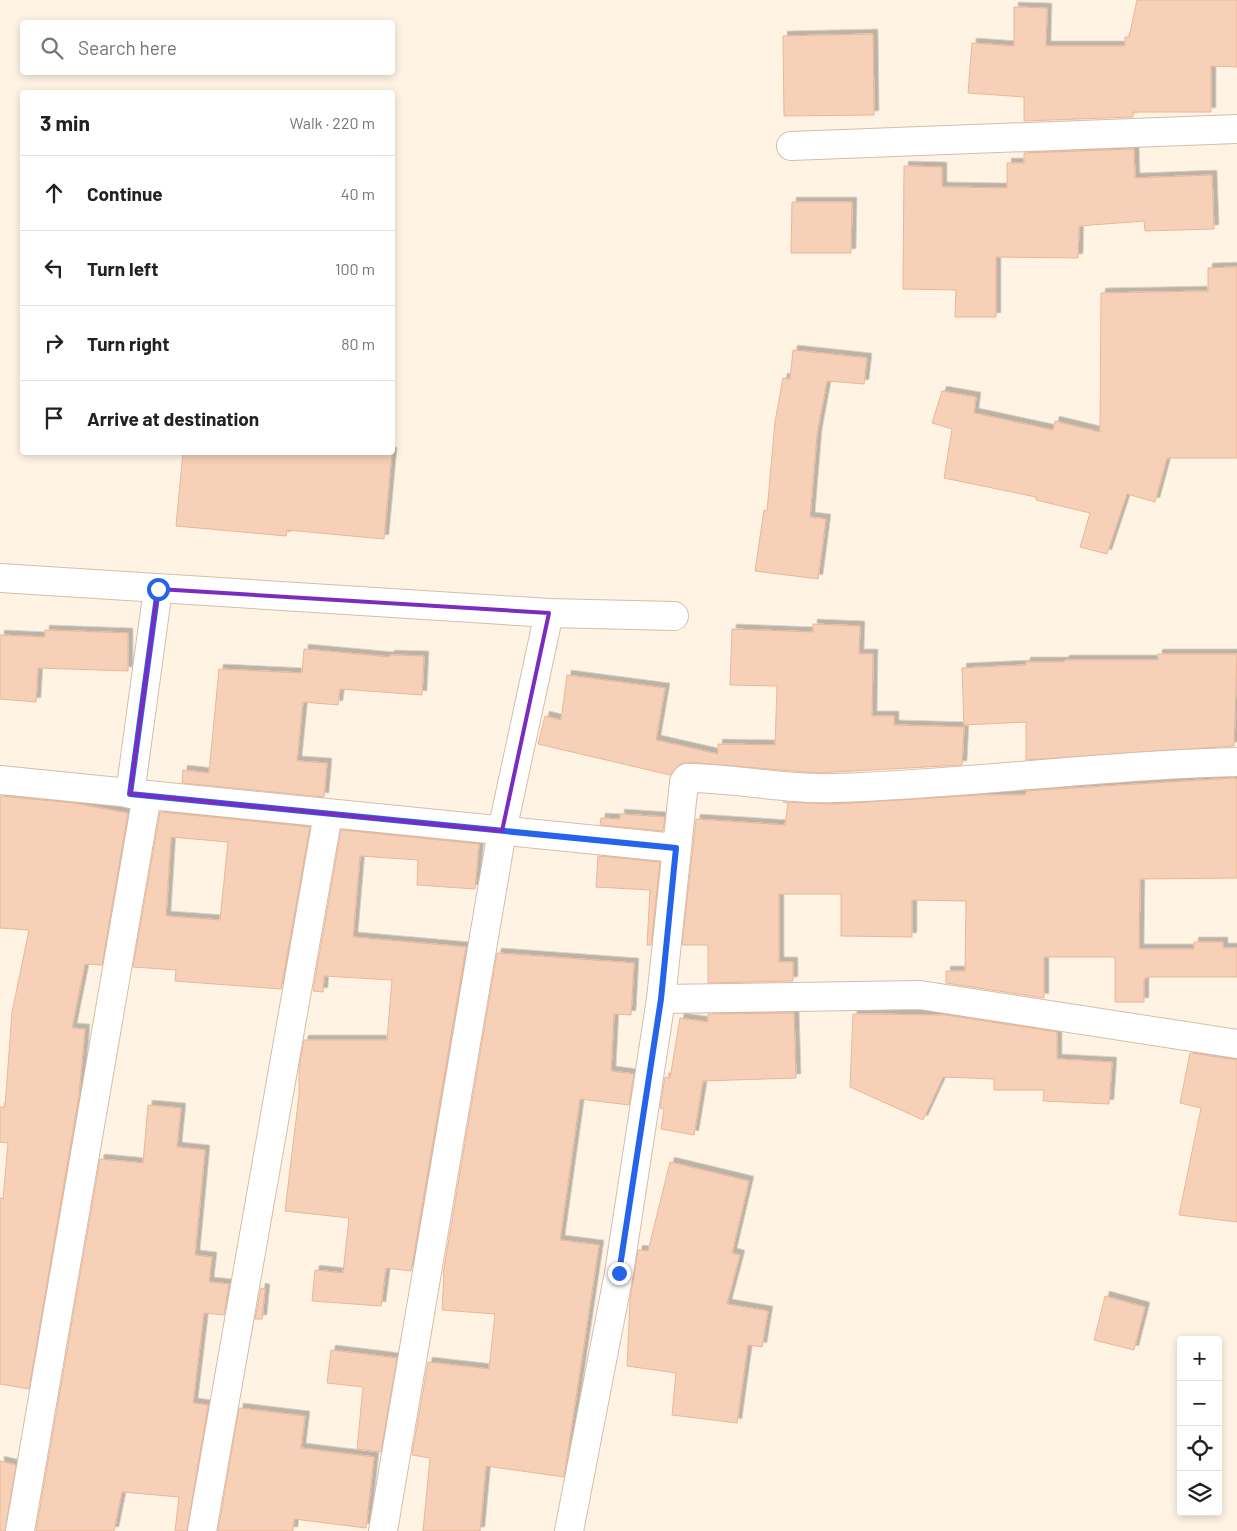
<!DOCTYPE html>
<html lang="en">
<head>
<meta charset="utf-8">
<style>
  :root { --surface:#fff; --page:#f2f2f2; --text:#222; --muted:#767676; --line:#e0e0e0 }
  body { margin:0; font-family:Barlow,sans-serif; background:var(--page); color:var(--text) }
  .controls { position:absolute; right:15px; bottom:15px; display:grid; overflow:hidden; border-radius:5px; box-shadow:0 2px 8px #0003 }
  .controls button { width:45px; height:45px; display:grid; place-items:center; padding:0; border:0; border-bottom:1px solid var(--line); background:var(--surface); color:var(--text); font:25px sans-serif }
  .stop { position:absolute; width:15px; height:15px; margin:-11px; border:4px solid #2563eb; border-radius:50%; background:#fff }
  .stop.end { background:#2563eb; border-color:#fff; box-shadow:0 1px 5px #0008 }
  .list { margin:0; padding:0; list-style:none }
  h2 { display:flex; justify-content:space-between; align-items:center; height:65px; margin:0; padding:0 20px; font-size:21px }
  h2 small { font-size:16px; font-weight:400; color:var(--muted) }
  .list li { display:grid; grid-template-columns:32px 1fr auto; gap:15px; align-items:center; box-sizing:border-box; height:75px; padding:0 20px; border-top:1px solid var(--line) }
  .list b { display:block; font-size:19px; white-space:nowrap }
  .list em { font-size:16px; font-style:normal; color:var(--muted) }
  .icon { flex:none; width:28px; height:28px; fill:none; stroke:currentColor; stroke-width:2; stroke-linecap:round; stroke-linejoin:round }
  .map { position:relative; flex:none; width:1237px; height:1531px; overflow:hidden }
  .search { position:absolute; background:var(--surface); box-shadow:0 2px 8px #0003; left:20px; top:20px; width:375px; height:55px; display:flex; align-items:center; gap:12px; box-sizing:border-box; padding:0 18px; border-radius:5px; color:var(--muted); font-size:19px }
  .panel { position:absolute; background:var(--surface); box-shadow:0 2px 8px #0003; left:20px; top:90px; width:375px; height:365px; border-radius:5px }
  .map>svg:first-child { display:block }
  .building { fill:#f7d0b8; stroke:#ecb697; fill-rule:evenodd; filter:url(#shadow) }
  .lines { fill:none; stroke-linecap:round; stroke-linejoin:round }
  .minor-casing { stroke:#d4bdab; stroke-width:30 }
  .minor { stroke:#fff; stroke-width:28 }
  .route { stroke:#2563eb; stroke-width:6 }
  .marked { fill:none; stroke:#7b2cbf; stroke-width:4; stroke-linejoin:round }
</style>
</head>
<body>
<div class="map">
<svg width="1237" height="1531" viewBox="0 0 1237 1531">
  <defs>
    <filter id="shadow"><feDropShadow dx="4.5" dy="-4.5" stdDeviation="0" flood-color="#0004"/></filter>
  </defs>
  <rect width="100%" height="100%" fill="#fff4e4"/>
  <g class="building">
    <path d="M1137,0H1237V67L1211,66V112H1133V117L1024,121V97L968,93L972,43L1014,46V7L1047,8L1046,46H1125V37H1129Z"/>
    <path d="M873,34L874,115L784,116L783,36Z"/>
    <path d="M1134,149L1135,178L1212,175L1214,229L1145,231L1144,221L1079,226L1078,258L996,257V317H955L956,290L903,289L904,166L942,167V187L1007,188V163H1024V153Z"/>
    <path d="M792,202H852L851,253H791Z"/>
    <path d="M1237,267V458H1167L1155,502L1127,494L1107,554L1080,547L1090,513L1036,500V497L944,478L952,429L932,423L942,391L976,397L974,413L1053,430L1055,421L1100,432L1101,293L1208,291V268Z"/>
    <path d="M793,350L867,358L864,384L827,381L817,434L810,517L826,519L818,579L755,571L764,510L767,511L775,422L783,378L790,379Z"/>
    <path d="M183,452H392L384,539L287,530L286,536L176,526Z"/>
    <path d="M813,624L860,626L859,654H873L872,716H894V725L964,727L962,765L816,773L687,762L680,764L670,775L538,744L545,716L561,720L567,675L665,688L656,740L718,754V744L775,745L777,686L730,685L732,629L813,632Z"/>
    <path d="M45,630L128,633V671L38,668L36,702L0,699V635L45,637Z"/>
    <path d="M304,649L390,657V655L424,656L422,695L340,689L338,705L303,702L297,761L327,763L324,797L182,783L183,770L209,773L219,669L302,673Z"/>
    <path d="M1158,654H1237L1234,746L1026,760V722L964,725L962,668L1026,665V662H1064L1065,660H1158Z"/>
    <path d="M1234,778L1237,779V878L1140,879L1139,949H1194V942H1223V948H1237V977H1149L1144,979V1002H1115V957H1044V998L946,983V971H965L966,901L912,900V937L841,936V894H779V962H793V981L708,983V945H682L696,819L785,825L788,803L783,802L835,804L980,795H1026V791Z"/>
    <path d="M0,796L73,803L128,813L102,965L85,964L72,1028L85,1029L79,1095L29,1389L0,1384V1198L3,1199L8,1143L0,1142V1107H5L12,1012L29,930L0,928Z"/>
    <path d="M160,812L310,827L281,989L175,981L176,970L133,967ZM171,837L228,842L220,920L166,916Z"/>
    <path d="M620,814L665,817L663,831L600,825L601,818L620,819Z"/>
    <path d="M341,830L479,844L475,889L417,885L418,860L360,856L353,937L466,947L411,1271L386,1268L381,1306L312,1301L315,1270L343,1273L349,1218L285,1211L299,1095V1067L304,1040H387L392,980L324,976L323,992L313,991Z"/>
    <path d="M598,856L660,862L651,945H647L650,890L596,887Z"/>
    <path d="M497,953L634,963L631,1015L614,1014L611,1071L634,1074L629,1105L580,1099L560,1240L599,1245L564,1477L486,1466L480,1531H423L430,1458L412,1455L428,1362L489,1369L495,1314L442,1310L444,1274H443Z"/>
    <path d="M794,1013L796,1078L703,1081L694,1135L661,1129L664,1109L660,1108L665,1077L670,1078L680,1018L708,1022V1014Z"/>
    <path d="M853,1014L945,1015L1057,1032V1059L1112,1062L1109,1104L1043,1101L1044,1090H994V1079L943,1077L923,1120L850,1087Z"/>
    <path d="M1190,1053L1237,1060V1222L1179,1215L1201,1108L1180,1103Z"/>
    <path d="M148,1105L181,1108L177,1147L205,1150L195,1255L212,1257L209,1282L229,1284L224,1315L204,1313L193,1403L208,1405L187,1531H175L179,1497L122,1492L114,1531H36L100,1159L143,1163Z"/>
    <path d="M670,1162L749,1181L732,1253L740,1255L727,1304L768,1311L762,1347L748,1345L737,1423L672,1415L676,1373L627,1366L630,1300L638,1250L648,1251Z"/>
    <path d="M261,1288L265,1289L262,1319H255Z"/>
    <path d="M1105,1296L1145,1307L1134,1350L1094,1340Z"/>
    <path d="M331,1350L397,1358L381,1452L357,1449L363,1387L327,1383Z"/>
    <path d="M239,1408L305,1416L301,1448L374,1457L366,1528L294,1519L293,1531H218Z"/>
    <path d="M0,1461L16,1465L5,1531H0Z"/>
  </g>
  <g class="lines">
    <defs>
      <g id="minor">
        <path d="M791,146L1237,129"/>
        <path d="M0,578L549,613L674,616"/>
        <path d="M0,780L676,848"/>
        <path d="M130,794L158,589"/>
        <path d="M661,999L920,995L1237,1044"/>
        <path d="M20,1531L147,795"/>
        <path d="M202,1531L328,814"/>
        <path d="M383,1531L502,831L549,613"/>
        <path d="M569,1531L619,1273L661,999L684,782L687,778C736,778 785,790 834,788C969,784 1102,765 1237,762"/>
      </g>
    </defs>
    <use href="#minor" class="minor-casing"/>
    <use href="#minor" class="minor"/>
  </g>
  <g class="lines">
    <path class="route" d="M158,589L130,794L676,848L661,999L619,1273"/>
  </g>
  <path class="marked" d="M158,589L549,613L502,831L130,794Z"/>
</svg>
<div class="controls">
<button>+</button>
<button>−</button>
<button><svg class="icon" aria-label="locate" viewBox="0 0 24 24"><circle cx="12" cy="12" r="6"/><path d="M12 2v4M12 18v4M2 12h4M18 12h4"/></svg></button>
<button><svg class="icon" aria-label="layers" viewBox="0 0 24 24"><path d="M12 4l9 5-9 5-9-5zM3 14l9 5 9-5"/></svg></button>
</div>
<div class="stop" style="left:158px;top:589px"></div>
<div class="stop end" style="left:619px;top:1273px"></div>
<div class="search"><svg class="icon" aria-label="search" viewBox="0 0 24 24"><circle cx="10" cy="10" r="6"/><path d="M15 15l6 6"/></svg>Search here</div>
<section class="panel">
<h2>3 min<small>Walk · 220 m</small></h2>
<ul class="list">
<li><svg class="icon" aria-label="ahead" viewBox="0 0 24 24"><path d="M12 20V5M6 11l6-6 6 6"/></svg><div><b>Continue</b></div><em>40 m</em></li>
<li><svg class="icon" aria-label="left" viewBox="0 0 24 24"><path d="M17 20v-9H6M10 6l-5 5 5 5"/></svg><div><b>Turn left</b></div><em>100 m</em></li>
<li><svg class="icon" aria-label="right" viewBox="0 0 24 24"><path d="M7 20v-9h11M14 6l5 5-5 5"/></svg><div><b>Turn right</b></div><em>80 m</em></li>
<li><svg class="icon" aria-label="arrive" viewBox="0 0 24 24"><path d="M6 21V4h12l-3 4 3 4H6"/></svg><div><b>Arrive at destination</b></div></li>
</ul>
</section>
</div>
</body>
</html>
